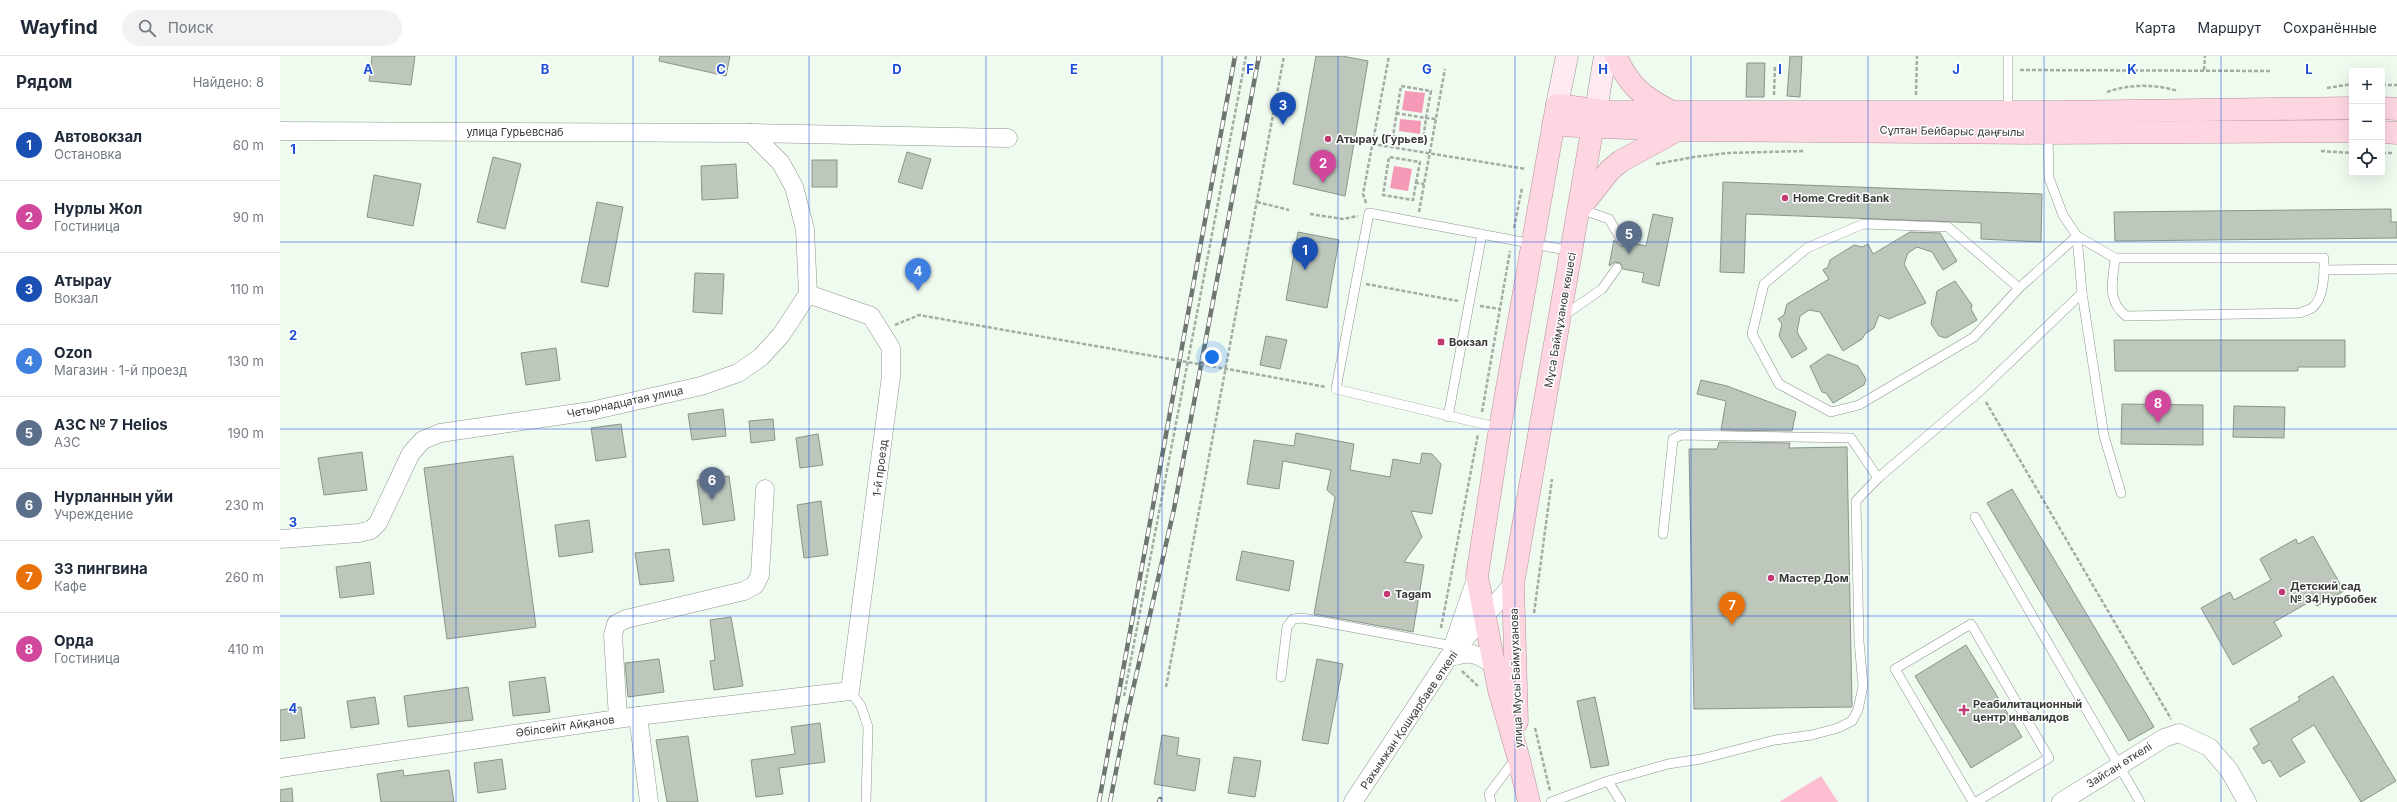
<!DOCTYPE html>
<html lang="ru">
<head>
<meta charset="utf-8">
<style>
  :root { --surface:#fff; --page:#f2f2f3; --text:#1f2937; --muted:#747a83; --line:#e0e1e3; --accent:#2563eb }
  body { margin:0; font-family:Inter,sans-serif; background:var(--page); color:var(--text) }
  .controls { position:absolute; right:12px; top:12px; display:grid; overflow:hidden; border-radius:4px; box-shadow:0 4px 16px #0002 }
  .controls button { width:36px; height:36px; display:grid; place-items:center; padding:0; border:0; border-bottom:1px solid var(--line); background:var(--surface); color:var(--text); font:20px sans-serif }
  .you { position:absolute; left:932px; top:301px; width:14px; height:14px; margin:-10px; border:3px solid #fff; border-radius:50%; background:#1a73e8; box-shadow:0 0 0 6px #1a73e833 }
  .badge { display:grid; place-items:center; width:26px; height:26px; border-radius:50%; background:var(--accent); color:#fff; font-size:13px; font-weight:700 }
  .pin { position:absolute; translate:-50% -33px; filter:drop-shadow(0 1px 2px #0008) }
  .pin::after { content:''; position:absolute; top:21px; width:14px; height:12px; background:inherit; clip-path:polygon(0 0,100% 0,50% 100%) }
  .list { margin:0; padding:0; list-style:none }
  h2 { display:flex; justify-content:space-between; align-items:center; height:52px; margin:0; padding:0 16px; font-size:17px }
  h2 small { font-size:13px; font-weight:400; color:var(--muted) }
  .list li { display:grid; grid-template-columns:26px 1fr auto; gap:12px; align-items:center; box-sizing:border-box; height:72px; padding:0 16px; border-top:1px solid var(--line) }
  .list b { display:block; font-size:15px; white-space:nowrap }
  .list p { margin:0; font-size:13px; white-space:nowrap; color:var(--muted) }
  .list em { font-size:13px; font-style:normal; color:var(--muted) }
  .icon { flex:none; width:22px; height:22px; fill:none; stroke:currentColor; stroke-width:2; stroke-linecap:round; stroke-linejoin:round }
  .map { position:relative; flex:none; width:2117px; height:746px; overflow:hidden }
  header { display:flex; align-items:center; gap:24px; box-sizing:border-box; height:56px; padding:0 20px; background:var(--surface); border-bottom:1px solid var(--line) }
  header strong { font-size:19px }
  nav { display:flex; gap:22px; margin-inline-start:auto; font-size:14px }
  .search { width:280px; height:36px; background:var(--page); display:flex; align-items:center; gap:10px; box-sizing:border-box; padding:0 14px; border-radius:22px; color:var(--muted); font-size:15px }
  main { display:flex }
  aside { flex:1; background:var(--surface) }
  .map>svg:first-child { display:block }
  .green { fill:#fcbed0 }
  .forest { fill:#f499b6 }
  .building { fill:#bdc7bc; stroke:#8a948a }
  .lines { fill:none; stroke-linecap:round; stroke-linejoin:round }
  .service-casing { stroke:#8c958c; stroke-width:10 }
  .minor-casing { stroke:#8c958c; stroke-width:19 }
  .secondary-casing { stroke:#8c958c; stroke-width:23 }
  .primary-casing { stroke:#b78e99; stroke-width:23 }
  .path { stroke:#a4aca4; stroke-width:2.5; stroke-dasharray:4 2; stroke-linecap:butt }
  .service { stroke:#fff; stroke-width:9 }
  .minor { stroke:#fff; stroke-width:18 }
  .secondary { stroke:#feeaf0; stroke-width:22 }
  .primary { stroke:#fdd6e2; stroke-width:22 }
  .rail-casing { stroke:#6f756f; stroke-width:4.5 }
  .rail { stroke:#fff; stroke-width:3; stroke-dasharray:9; stroke-linecap:butt }
  .path-bridge { stroke:#a4aca4; stroke-width:2.5; stroke-dasharray:4 2; stroke-linecap:butt }
  .grid { fill:none; stroke:#1d4ed8; stroke-width:1; stroke-opacity:0.55 }
  .poi-dot { fill:#c23872; stroke:#fff; stroke-width:1.5 }
  .labels { text-anchor:middle; stroke-width:3; stroke-linejoin:round; paint-order:stroke }
  .street-label { font-size:11px; fill:#373b37; stroke:#fff }
  .poi-label { font-size:11px; font-weight:bold; fill:#373b37; stroke:#fff; text-anchor:start }
  .grid-label { font-size:13px; text-anchor:middle; font-weight:bold; fill:#1d4ed8; stroke:#fff; stroke-width:3; stroke-linejoin:round; paint-order:stroke }
</style>
</head>
<body>
<header>
<strong>Wayfind</strong>
<div class="search"><svg class="icon" aria-label="search" viewBox="0 0 24 24"><circle cx="10" cy="10" r="6"/><path d="M15 15l6 6"/></svg>Поиск</div>
<nav><a>Карта</a><a>Маршрут</a><a>Сохранённые</a></nav>
</header>
<main>
<aside>
<h2>Рядом<small>Найдено: 8</small></h2>
<ul class="list">
<li><span class="badge" style="background:#1a4fb4">1</span><div><b>Автовокзал</b><p>Остановка</p></div><em>60 m</em></li>
<li><span class="badge" style="background:#d1479c">2</span><div><b>Нурлы Жол</b><p>Гостиница</p></div><em>90 m</em></li>
<li><span class="badge" style="background:#1a4fb4">3</span><div><b>Атырау</b><p>Вокзал</p></div><em>110 m</em></li>
<li><span class="badge" style="background:#3f7fe0">4</span><div><b>Ozon</b><p>Магазин · 1-й проезд</p></div><em>130 m</em></li>
<li><span class="badge" style="background:#5c6f8a">5</span><div><b>АЗС № 7 Helios</b><p>АЗС</p></div><em>190 m</em></li>
<li><span class="badge" style="background:#5c6f8a">6</span><div><b>Нурланнын уйи</b><p>Учреждение</p></div><em>230 m</em></li>
<li><span class="badge" style="background:#e8710a">7</span><div><b>33 пингвина</b><p>Кафе</p></div><em>260 m</em></li>
<li><span class="badge" style="background:#d1479c">8</span><div><b>Орда</b><p>Гостиница</p></div><em>410 m</em></li>
</ul>
</aside>
<div class="map">
<svg width="2117" height="746" viewBox="0 0 2117 746">
  <rect width="100%" height="100%" fill="#f0fbf0"/>
  <path class="green" d="M1541,720L1558,746H1499Z"/>
  <g class="forest">
    <path d="M1125,35L1145,37L1142,57L1122,54Z"/>
    <path d="M1120,63L1141,65L1140,78L1119,75Z"/>
    <path d="M1114,110L1132,113L1128,135L1110,132Z"/>
  </g>
  <g class="building">
    <path d="M92,0H135L131,29L89,25Z"/>
    <path d="M380,0H450L446,20L379,5Z"/>
    <path d="M1036,0H1062L1088,5L1065,140L1013,128Z"/>
    <path d="M1510,0H1522L1520,41L1507,40Z"/>
    <path d="M1467,7H1485L1484,41H1466Z"/>
    <path d="M627,96L651,103L642,133L618,126Z"/>
    <path d="M213,101L241,108L225,173L197,166Z"/>
    <rect x="532" y="104" width="25" height="27"/>
    <path d="M456,108L458,142L422,144L421,110Z"/>
    <path d="M94,119L141,128L133,170L87,161Z"/>
    <path d="M1443,126L1762,138L1761,186L1701,183V167L1466,158L1464,217L1440,216Z"/>
    <path d="M317,146L343,151L328,231L301,226Z"/>
    <path d="M2111,153V166H2117V182L1835,185L1834,156Z"/>
    <path d="M1373,158L1393,162L1379,230L1362,226L1364,217L1343,213L1340,207L1335,206L1329,210L1334,184L1342,191L1348,186L1366,190Z"/>
    <path d="M1018,176L1059,184L1047,252L1006,244Z"/>
    <path d="M1630,176L1660,177L1677,205L1663,214L1652,196L1637,191L1628,197L1624,208L1646,247L1609,263L1599,259L1594,272L1585,278L1582,283L1563,295L1540,256L1529,254L1520,260L1517,276L1527,293L1512,302L1499,280L1502,268L1498,263L1504,259L1507,248L1549,223L1543,214L1548,211L1550,204L1574,189L1582,191L1588,188L1593,198Z"/>
    <path d="M415,217L444,218L442,258L413,256Z"/>
    <path d="M1675,225L1692,249L1691,253L1697,264L1666,282L1659,280L1651,268L1657,235Z"/>
    <path d="M986,280L1007,284L1000,313L980,309Z"/>
    <path d="M1834,284H2065V311H2018V315H1835Z"/>
    <path d="M276,292L280,324L246,329L241,297Z"/>
    <path d="M1548,298L1578,310L1586,323L1584,329L1553,347L1546,337L1542,336L1530,310Z"/>
    <path d="M1421,324L1447,330L1516,356L1512,375L1441,374L1446,345L1417,338Z"/>
    <path d="M1842,348L1923,349V389L1841,388Z"/>
    <path d="M1954,350L2005,351L2004,382L1953,381Z"/>
    <path d="M443,353L446,380L412,384L408,358Z"/>
    <path d="M493,363L495,384L471,387L469,365Z"/>
    <path d="M341,368L346,401L316,405L311,372Z"/>
    <path d="M1016,377L1074,388L1070,414L1110,421L1113,403L1140,408L1142,397L1152,398L1161,408L1152,458L1131,455L1142,481L1124,506L1144,509L1133,576L1034,558L1055,441L1047,434L1051,414L1003,405L999,433L967,428L974,384L1014,390Z"/>
    <path d="M538,378L543,409L520,412L516,382Z"/>
    <path d="M1439,386L1510,387L1509,392L1567,391L1572,651L1414,653L1409,393H1437Z"/>
    <path d="M82,396L87,434L44,439L38,402Z"/>
    <path d="M233,400L256,571L167,583L144,412Z"/>
    <path d="M449,420L455,464L423,469L417,424Z"/>
    <path d="M1732,433L1874,671L1849,685L1707,447Z"/>
    <path d="M541,445L548,499L524,502L517,449Z"/>
    <path d="M309,464L313,496L279,501L275,469Z"/>
    <path d="M2033,480L2064,535L2037,550L2033,544L1994,566L2002,580L1953,609L1921,552L1950,536L1954,544L1991,524L1980,503L2016,483L2018,488Z"/>
    <path d="M389,493L394,525L360,529L355,497Z"/>
    <path d="M962,495L1014,505L1009,535L956,524Z"/>
    <path d="M90,506L94,538L60,542L56,511Z"/>
    <path d="M451,561L463,630L434,634L430,605L435,604L430,564Z"/>
    <path d="M1686,589L1742,681L1691,712L1635,620Z"/>
    <path d="M379,603L384,636L348,641L345,607Z"/>
    <path d="M1037,603L1063,608L1048,688L1022,684Z"/>
    <path d="M2053,620L2116,725L2081,746L2034,669L2011,683L2025,706L2000,721L1990,704L1983,708L1973,692L1979,688L1970,673L2020,644L2018,641Z"/>
    <path d="M265,621L270,656L233,660L229,626Z"/>
    <path d="M188,631L193,664L128,671L124,640Z"/>
    <path d="M95,641L99,668L71,672L67,645Z"/>
    <path d="M1315,641L1329,709L1311,712L1297,645Z"/>
    <path d="M21,651L25,682L0,685V654Z"/>
    <path d="M540,667L545,706L499,712L503,738L476,741L471,704L515,698L511,671Z"/>
    <path d="M882,679L899,682L897,699L920,703L915,735L874,728Z"/>
    <path d="M408,680L418,746H387L376,684Z"/>
    <path d="M954,701L981,705L975,741L948,737Z"/>
    <path d="M222,703L226,733L198,737L194,707Z"/>
    <path d="M123,714L124,720L169,714L174,746H101L97,718Z"/>
    <path d="M12,732L13,746H0V734Z"/>
  </g>
  <g class="lines">
    <defs>
      <g id="service">
        <path d="M1728,55V0"/>
        <path d="M1768,77L1769,122L1783,159L1797,180L1835,202H2044C2044,216 2045,242 2032,252C2029,254 2024,255 2020,257L1846,260C1826,244 1833,226 1835,202"/>
        <path d="M1300,153L1329,163L1342,185"/>
        <path d="M1797,180L1802,237L1824,380L1841,437"/>
        <path d="M2044,214L2117,213"/>
        <path d="M1739,232L1668,171L1583,168L1527,192L1484,228L1472,278L1499,328L1551,356L1579,349L1694,281L1739,232L1797,180"/>
        <path d="M1283,260L1322,233L1337,212"/>
        <path d="M1168,361L1202,178"/>
        <path d="M1220,372L1056,333L1089,157L1291,195"/>
        <path d="M1695,461L1860,746"/>
        <path d="M1383,478L1393,383L1401,379L1571,382L1598,422"/>
        <path d="M1001,621L1007,571L1013,563L1022,562L1173,590"/>
        <path d="M570,635L581,650L588,671L586,746"/>
        <path d="M1328,725L1341,746"/>
        <path d="M1211,746L1209,738L1236,702"/>
        <path d="M1271,746L1328,725L1388,708L1421,703L1495,684L1532,679L1558,672L1572,665L1578,654L1583,630L1579,585L1576,445L1598,422L1700,335L1802,237"/>
        <path d="M1693,746L1615,613L1691,568L1769,702L1696,746"/>
      </g>
      <g id="minor">
        <path d="M0,75L471,77L728,82"/>
        <path d="M0,483L79,477L91,474L98,467L131,397L143,384L160,377L311,355L421,330L458,317L481,301L501,279L528,238L525,173L514,131L501,107L471,77"/>
        <path d="M1173,590L1197,520"/>
        <path d="M1168,602C1191,595 1195,596 1215,610"/>
        <path d="M358,660L369,746"/>
        <path d="M338,662L333,579L336,568L346,563L464,535L475,529L480,519L485,433"/>
        <path d="M0,712L358,660L570,635L611,320V292L591,260L528,238"/>
        <path d="M1073,746L1168,602L1233,528"/>
        <path d="M1781,746L1884,682L1899,677L1929,691L1949,714L1967,746"/>
      </g>
      <g id="secondary">
        <path d="M1277,49L1287,0"/>
        <path d="M1316,54L1325,0"/>
      </g>
      <g id="primary">
        <path d="M1336,0C1348,29 1364,42 1392,56"/>
        <path d="M2102,52L2117,53"/>
        <path d="M1273,69L1398,74L1768,77L2072,75"/>
        <path d="M2102,76L2117,77"/>
        <path d="M1300,152L1330,114L1341,105L1396,75"/>
        <path d="M1237,666L1233,528L1315,58"/>
        <path d="M1249,746L1238,700L1219,634L1197,520L1220,372L1277,49L1331,56H1776L2072,52"/>
      </g>
    </defs>
    <use href="#service" class="service-casing"/>
    <use href="#minor" class="minor-casing"/>
    <use href="#secondary" class="secondary-casing"/>
    <use href="#primary" class="primary-casing"/>
    <g class="path">
      <path d="M1740,14L1992,15"/>
      <path d="M1924,14L1925,0"/>
      <path d="M2102,29H2117"/>
      <path d="M2047,32L2072,28"/>
      <path d="M1827,36C1849,28 1875,28 1898,35"/>
      <path d="M1494,39L1495,9"/>
      <path d="M1636,39L1637,0"/>
      <path d="M1116,57L1146,62L1151,35L1121,30L1113,80L1143,85L1146,62L1156,63"/>
      <path d="M1092,88L1246,113"/>
      <path d="M2041,95L2072,97"/>
      <path d="M2102,97H2113"/>
      <path d="M1376,108L1414,101L1448,97L1524,95"/>
      <path d="M1136,127L1140,106L1109,101L1103,139L1133,144L1136,127L1144,128"/>
      <path d="M977,146L1009,154"/>
      <path d="M1086,147L1083,138L1109,0"/>
      <path d="M1139,156L1165,13"/>
      <path d="M1030,158L1063,163L1078,160"/>
      <path d="M1234,172L1242,132"/>
      <path d="M1086,228L1178,245"/>
      <path d="M1200,250L1220,253"/>
      <path d="M615,269L639,259L690,268"/>
      <path d="M964,316L1046,331"/>
      <path d="M1706,346L1891,663"/>
      <path d="M1202,356L1230,195"/>
      <path d="M1254,557L1272,423"/>
      <path d="M1161,572L1198,378"/>
      <path d="M1182,615L1199,631"/>
      <path d="M886,631L1004,0"/>
      <path d="M844,640L966,0"/>
      <path d="M1255,672L1270,735"/>
    </g>
    <use href="#service" class="service"/>
    <use href="#minor" class="minor"/>
    <use href="#secondary" class="secondary"/>
    <use href="#primary" class="primary"/>
    <defs>
      <g id="rail">
        <path d="M819,746L955,0"/>
        <path d="M830,746L846,664L894,453L979,0"/>
        <path d="M879,746L880,743"/>
      </g>
    </defs>
    <use href="#rail" class="rail-casing"/>
    <use href="#rail" class="rail"/>
    <path class="path-bridge" d="M690,268L964,316"/>
  </g>
  <path class="grid" d="M176,0V746M353,0V746M529,0V746M706,0V746M882,0V746M1058,0V746M1235,0V746M1411,0V746M1588,0V746M1764,0V746M1941,0V746M0,186H2117M0,373H2117M0,560H2117"/>
  <g class="poi-dot">
    <circle cx="1048" cy="83" r="4"/>
    <circle cx="1505" cy="142" r="4"/>
    <rect x="1157" y="282" width="8" height="8" rx="2"/>
    <circle cx="1491" cy="522" r="4"/>
    <circle cx="2002" cy="536" r="4"/>
    <circle cx="1107" cy="538" r="4"/>
    <path d="M1682 648h4v4h4v4h-4v4h-4v-4h-4v-4h4z"/>
  </g>
  <g class="labels">
    <g class="street-label">
      <text transform="translate(1672 75) rotate(1)" y="4">Сұлтан Бейбарыс даңғылы</text>
      <text x="235" y="80">улица Гурьевснаб</text>
      <text transform="translate(1280 264) rotate(-80)" y="4">Мұса Баймұханов көшесі</text>
      <text transform="translate(345 346) rotate(-12)" y="4">Четырнадцатая улица</text>
      <text transform="translate(600 412) rotate(-83)" y="4">1-й проезд</text>
      <text transform="translate(1236 622) rotate(-92)" y="4">улица Мусы Баймуханова</text>
      <text transform="translate(1129 664) rotate(-56)" y="4">Рахымжан Қошқарбаев өткелі</text>
      <text transform="translate(285 670) rotate(-8)" y="4">Әбілсейіт Айқанов</text>
      <text transform="translate(1839 709) rotate(-32)" y="4">Зайсан өткелі</text>
    </g>
    <g class="poi-label">
      <text x="1056" y="87">Атырау (Гурьев)</text>
      <text x="1513" y="146">Home Credit Bank</text>
      <text x="1169" y="290">Вокзал</text>
      <text x="1499" y="526">Мастер Дом</text>
      <text x="2010" y="534">Детский сад<tspan x="2010" dy="13">№ 34 Нурбобек</tspan></text>
      <text x="1115" y="542">Tagam</text>
      <text x="1693" y="652">Реабилитационный<tspan x="1693" dy="13">центр инвалидов</tspan></text>
    </g>
  </g>
  <g class="grid-label">
    <text x="88" y="18">A</text>
    <text x="265" y="18">B</text>
    <text x="441" y="18">C</text>
    <text x="617" y="18">D</text>
    <text x="794" y="18">E</text>
    <text x="970" y="18">F</text>
    <text x="1147" y="18">G</text>
    <text x="1323" y="18">H</text>
    <text x="1500" y="18">I</text>
    <text x="1676" y="18">J</text>
    <text x="1852" y="18">K</text>
    <text x="2029" y="18">L</text>
    <text x="13" y="98">1</text>
    <text x="13" y="284">2</text>
    <text x="13" y="471">3</text>
    <text x="13" y="657">4</text>
  </g>
</svg>
<div class="controls">
<button>+</button>
<button>−</button>
<button><svg class="icon" aria-label="locate" viewBox="0 0 24 24"><circle cx="12" cy="12" r="6"/><path d="M12 2v4M12 18v4M2 12h4M18 12h4"/></svg></button>
</div>
<div class="you"></div>
<div class="pin badge" style="left:1025px;top:214px;background:#1a4fb4">1</div>
<div class="pin badge" style="left:1043px;top:127px;background:#d1479c">2</div>
<div class="pin badge" style="left:1003px;top:69px;background:#1a4fb4">3</div>
<div class="pin badge" style="left:638px;top:235px;background:#3f7fe0">4</div>
<div class="pin badge" style="left:1349px;top:198px;background:#5c6f8a">5</div>
<div class="pin badge" style="left:432px;top:444px;background:#5c6f8a">6</div>
<div class="pin badge" style="left:1452px;top:569px;background:#e8710a">7</div>
<div class="pin badge" style="left:1878px;top:367px;background:#d1479c">8</div>
</div>
</main>
</body>
</html>
